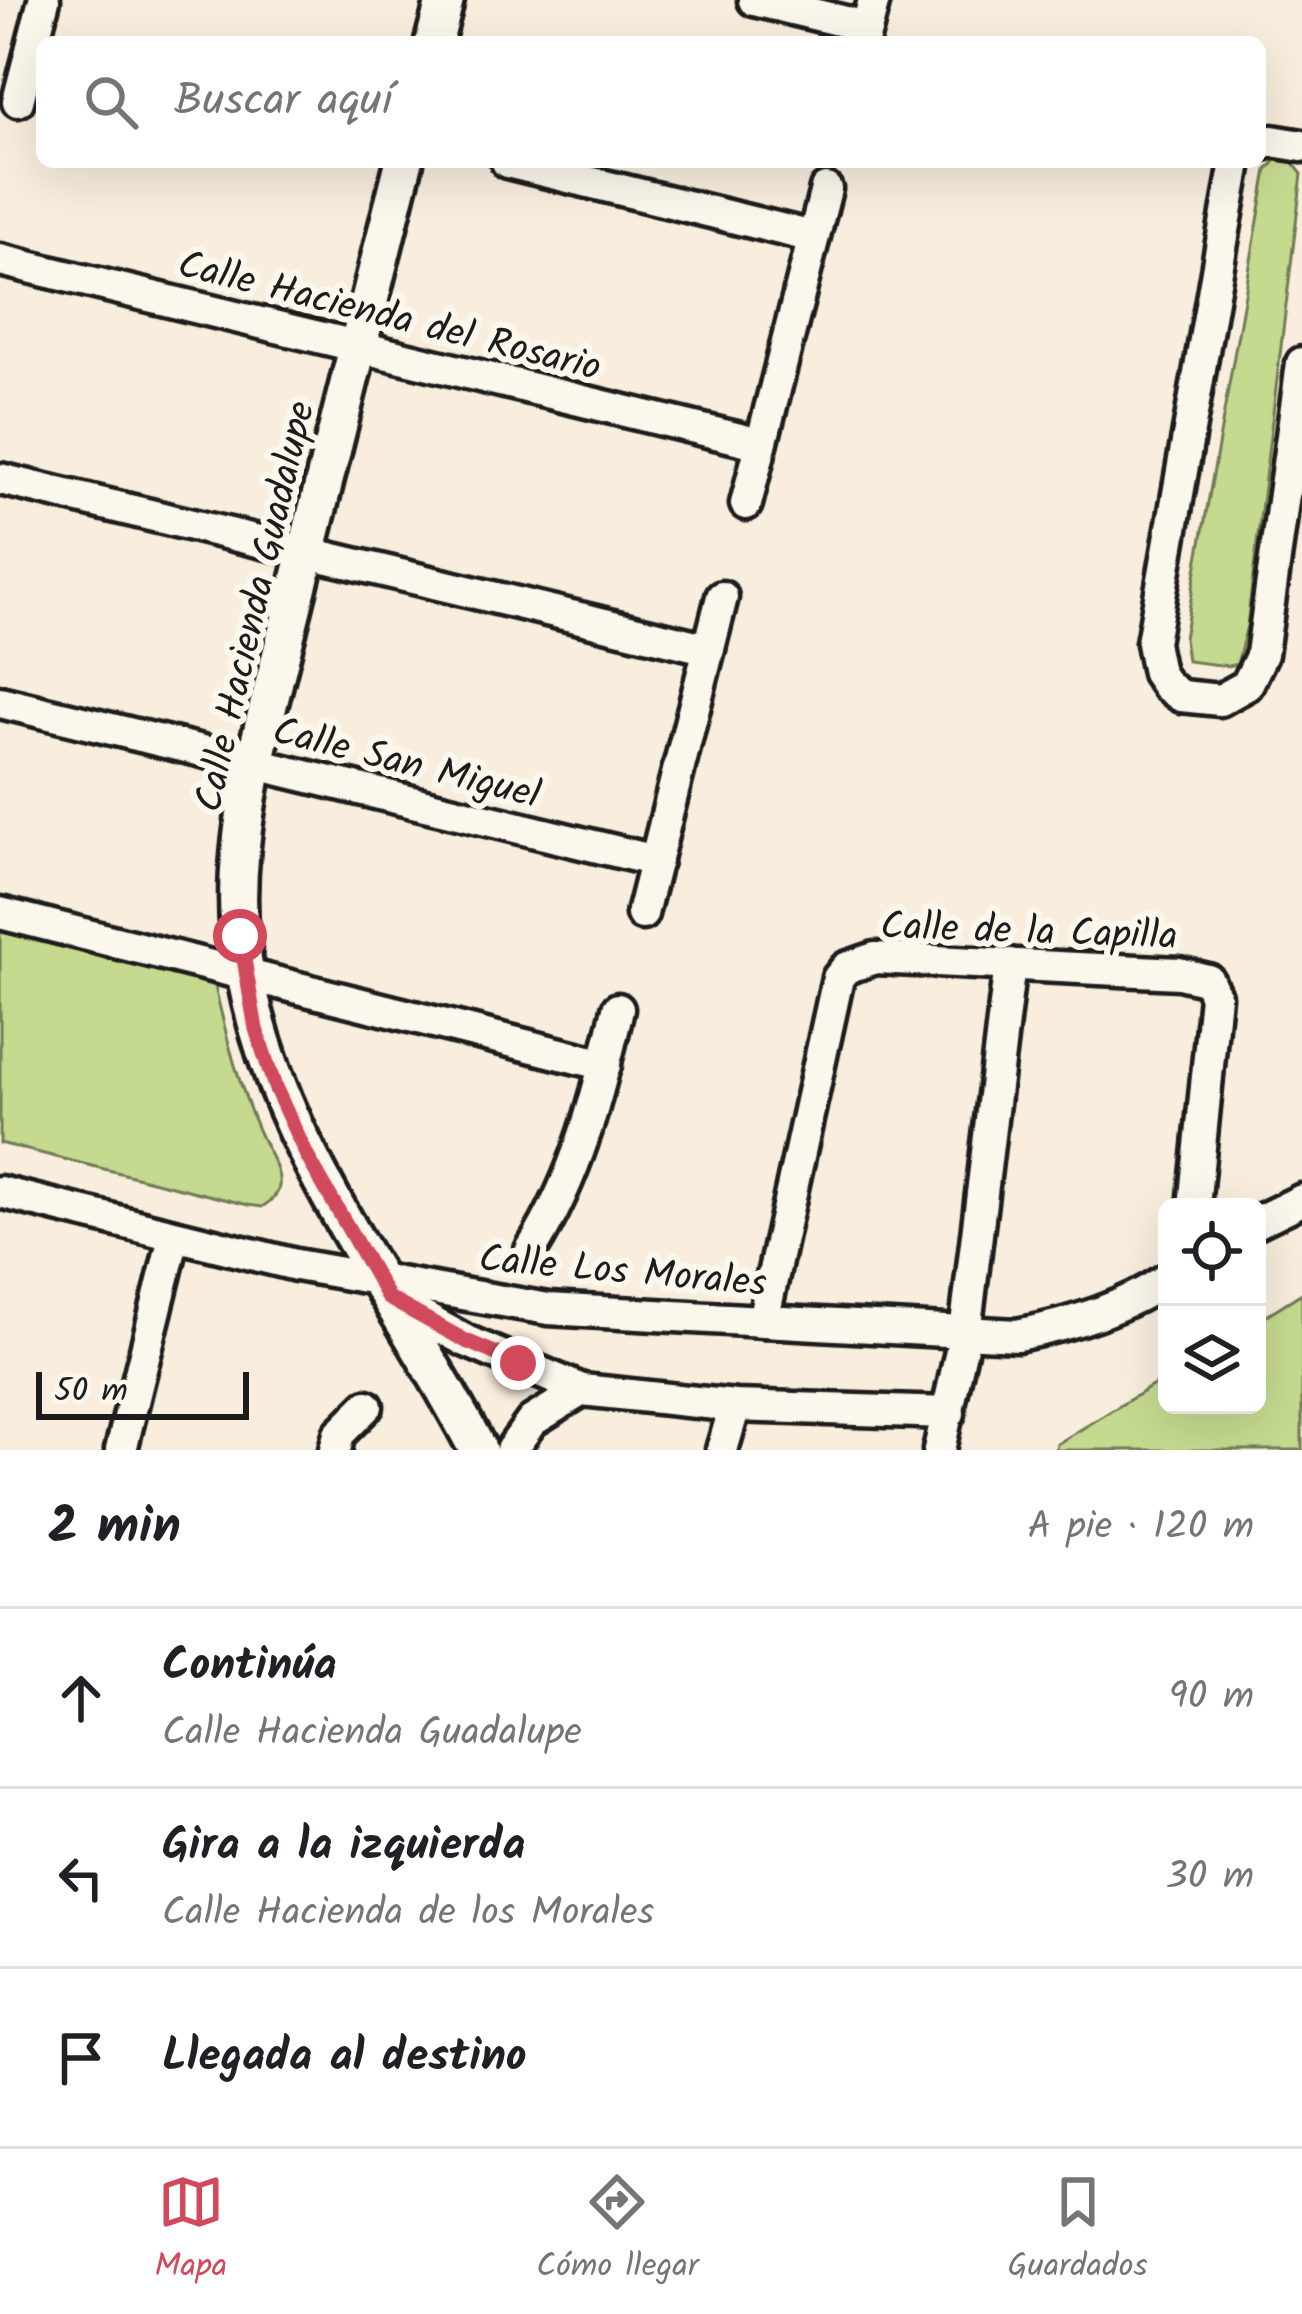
<!DOCTYPE html>
<html lang="es">
<head>
<meta charset="utf-8">
<style>
  :root { --surface:#fff; --page:#f2f2f2; --text:#202124; --muted:#757577; --line:#e0e0e0; --accent:#d1495b }
  body { margin:0; font-family:Kalam,sans-serif; background:var(--page); color:var(--text) }
  .controls { position:absolute; right:36px; bottom:36px; display:grid; overflow:hidden; border-radius:18px; box-shadow:0 12px 48px #0002 }
  .controls button { width:108px; height:108px; display:grid; place-items:center; padding:0; border:0; border-bottom:3px solid var(--line); background:var(--surface); color:var(--text); font:60px sans-serif }
  .scale { position:absolute; left:36px; bottom:30px; width:213px; box-sizing:border-box; padding-left:12px; border:6px solid #1c1c1c; border-top:0; font-size:33px; line-height:42px; white-space:nowrap; color:#1c1c1c; -webkit-text-stroke:9px #fbf7ec; paint-order:stroke }
  .stop { position:absolute; width:36px; height:36px; margin:-27px; border:9px solid #d1495b; border-radius:50%; background:#fff }
  .stop.end { background:#d1495b; border-color:#fff; box-shadow:0 3px 12px #0008 }
  .list { margin:0; padding:0; list-style:none }
  h2 { display:flex; justify-content:space-between; align-items:center; height:156px; margin:0; padding:0 48px; font-size:51px }
  h2 small { font-size:39px; font-weight:400; color:var(--muted) }
  .list li { display:grid; grid-template-columns:78px 1fr auto; gap:36px; align-items:center; box-sizing:border-box; height:180px; padding:0 48px; border-top:3px solid var(--line) }
  .list b { display:block; font-size:45px; white-space:nowrap }
  .list p { margin:0; font-size:39px; white-space:nowrap; color:var(--muted) }
  .list em { font-size:39px; font-style:normal; color:var(--muted) }
  .icon { flex:none; width:66px; height:66px; fill:none; stroke:currentColor; stroke-width:2; stroke-linecap:round; stroke-linejoin:round }
  .map { position:relative; flex:none; width:1302px; height:1450px; overflow:hidden }
  .search { position:absolute; background:var(--surface); box-shadow:0 12px 48px #0002; left:36px; right:36px; top:36px; height:132px; display:flex; align-items:center; gap:30px; box-sizing:border-box; padding:0 42px; border-radius:18px; color:var(--muted); font-size:45px }
  .sheet { height:696px; background:var(--surface) }
  nav { display:flex; justify-content:space-around; align-items:center; box-sizing:border-box; height:168px; border-top:3px solid var(--line); background:var(--surface); font-size:33px; color:var(--muted) }
  nav a { display:grid; justify-items:center; gap:6px }
  nav .on { color:var(--accent) }
  .map>svg:first-child { display:block }
  .green { fill:#c5da8f; stroke:#707b56; stroke-width:3 }
  .lines { fill:none; stroke-linecap:round; stroke-linejoin:round }
  .minor-casing { stroke:#1c1c1c; stroke-width:39 }
  .tertiary-casing { stroke:#1c1c1c; stroke-width:45 }
  .minor { stroke:#fbf7ec; stroke-width:30 }
  .tertiary { stroke:#fbf7ec; stroke-width:36 }
  .route { stroke:#d1495b; stroke-width:15 }
  .labels { text-anchor:middle; stroke-width:12; stroke-linejoin:round; paint-order:stroke }
  .street-label { font-size:39px; fill:#1c1c1c; stroke:#fbf7ec }
</style>
</head>
<body>
<div class="map">
<svg width="1302" height="1450" viewBox="0 0 1302 1450">
  <rect width="100%" height="100%" fill="#f9eddd"/>
  <filter id="ink" filterUnits="userSpaceOnUse"><feTurbulence type="fractalNoise" baseFrequency=".00833" numOctaves="2"/><feDisplacementMap in="SourceGraphic" scale="24" xChannelSelector="R" yChannelSelector="G"/><feConvolveMatrix kernelMatrix="1 2 1 2 8 2 1 2 1" color-interpolation-filters="sRGB"/></filter>
  <g filter="url(#ink)">
    <g class="green">
      <path d="M1289,158L1302,174L1247,626L1237,664L1228,666L1187,661L1184,638L1267,170L1276,160Z"/>
      <path d="M0,930L214,982C226,1036 240,1092 264,1143C270,1155 281,1172 279,1186C278,1196 269,1202 262,1207L248,1205L0,1143Z"/>
      <path d="M1302,1293V1450H1055L1057,1444L1167,1377V1405H1257V1321Z"/>
    </g>
    <g class="lines">
      <defs>
        <g id="minor">
          <path d="M754,0L867,27"/>
          <path d="M863,42L874,0"/>
          <path d="M18,101L44,0"/>
          <path d="M1260,145L1272,141L1302,146"/>
          <path d="M507,162L813,237"/>
          <path d="M1236,162L1152,643L1158,673L1167,686L1181,696L1220,700L1247,685L1262,654L1302,363"/>
          <path d="M0,260L761,444"/>
          <path d="M0,479L709,649"/>
          <path d="M746,504L826,189"/>
          <path d="M0,702L656,861"/>
          <path d="M0,913L605,1065"/>
          <path d="M642,914L722,597"/>
          <path d="M0,1192L296,1265L548,1309L1017,1335C1069,1325 1123,1309 1167,1279"/>
          <path d="M1257,1222L1302,1200"/>
          <path d="M531,1250C578,1175 598,1095 618,1009"/>
          <path d="M388,1298L466,1341L582,1390L735,1406L949,1413"/>
          <path d="M763,1321L838,978L846,968L875,958L1179,973L1208,980L1215,996L1194,1207"/>
          <path d="M121,1450L174,1237"/>
          <path d="M335,1450L339,1434L367,1406"/>
          <path d="M511,1450L532,1421L582,1390"/>
          <path d="M722,1450L735,1406"/>
          <path d="M939,1450L965,1333L1010,964"/>
        </g>
        <g id="tertiary">
          <path d="M434,42L445,0"/>
          <path d="M404,162L254,763C243,820 234,879 240,937C261,1133 391,1281 478,1450"/>
        </g>
      </defs>
      <use href="#minor" class="minor-casing"/>
      <use href="#tertiary" class="tertiary-casing"/>
      <use href="#minor" class="minor"/>
      <use href="#tertiary" class="tertiary"/>
    </g>
  </g>
  <g class="lines" filter="url(#ink)">
    <path class="route" d="M240,936L256,1029L275,1087L307,1156L388,1298L466,1341L518,1363"/>
  </g>
  <g class="labels">
    <g class="street-label">
      <text transform="translate(390 314) rotate(14)" y="14">Calle Hacienda del Rosario</text>
      <text transform="translate(253 606) rotate(-77)" y="14">Calle Hacienda Guadalupe</text>
      <text transform="translate(407 761) rotate(14)" y="14">Calle San Miguel</text>
      <text transform="translate(1029 929) rotate(2)" y="14">Calle de la Capilla</text>
      <text transform="translate(623 1269) rotate(5)" y="14">Calle Los Morales</text>
    </g>
  </g>
</svg>
<div class="controls">
<button><svg class="icon" aria-label="locate" viewBox="0 0 24 24"><circle cx="12" cy="12" r="6"/><path d="M12 2v4M12 18v4M2 12h4M18 12h4"/></svg></button>
<button><svg class="icon" aria-label="layers" viewBox="0 0 24 24"><path d="M12 4l9 5-9 5-9-5zM3 14l9 5 9-5"/></svg></button>
</div>
<div class="scale">50 m</div>
<div class="stop" style="left:240px;top:936px"></div>
<div class="stop end" style="left:518px;top:1363px"></div>
<div class="search"><svg class="icon" aria-label="search" viewBox="0 0 24 24"><circle cx="10" cy="10" r="6"/><path d="M15 15l6 6"/></svg>Buscar aquí</div>
</div>
<section class="sheet">
<h2>2 min<small>A pie · 120 m</small></h2>
<ul class="list">
<li><svg class="icon" aria-label="ahead" viewBox="0 0 24 24"><path d="M12 20V5M6 11l6-6 6 6"/></svg><div><b>Continúa</b><p>Calle Hacienda Guadalupe</p></div><em>90 m</em></li>
<li><svg class="icon" aria-label="left" viewBox="0 0 24 24"><path d="M17 20v-9H6M10 6l-5 5 5 5"/></svg><div><b>Gira a la izquierda</b><p>Calle Hacienda de los Morales</p></div><em>30 m</em></li>
<li><svg class="icon" aria-label="arrive" viewBox="0 0 24 24"><path d="M6 21V4h12l-3 4 3 4H6"/></svg><div><b>Llegada al destino</b></div></li>
</ul>
</section>
<nav>
<a class="on"><svg class="icon" aria-label="map" viewBox="0 0 24 24"><path d="M3 6l6-2 6 2 6-2v14l-6 2-6-2-6 2zM9 4v14M15 6v14"/></svg>Mapa</a>
<a><svg class="icon" aria-label="directions" viewBox="0 0 24 24"><path d="M12 3l9 9-9 9-9-9zM9 14v-3h6M13 9l2 2-2 2"/></svg>Cómo llegar</a>
<a><svg class="icon" aria-label="saved" viewBox="0 0 24 24"><path d="M7 4h10v16l-5-4-5 4z"/></svg>Guardados</a>
</nav>
</body>
</html>
